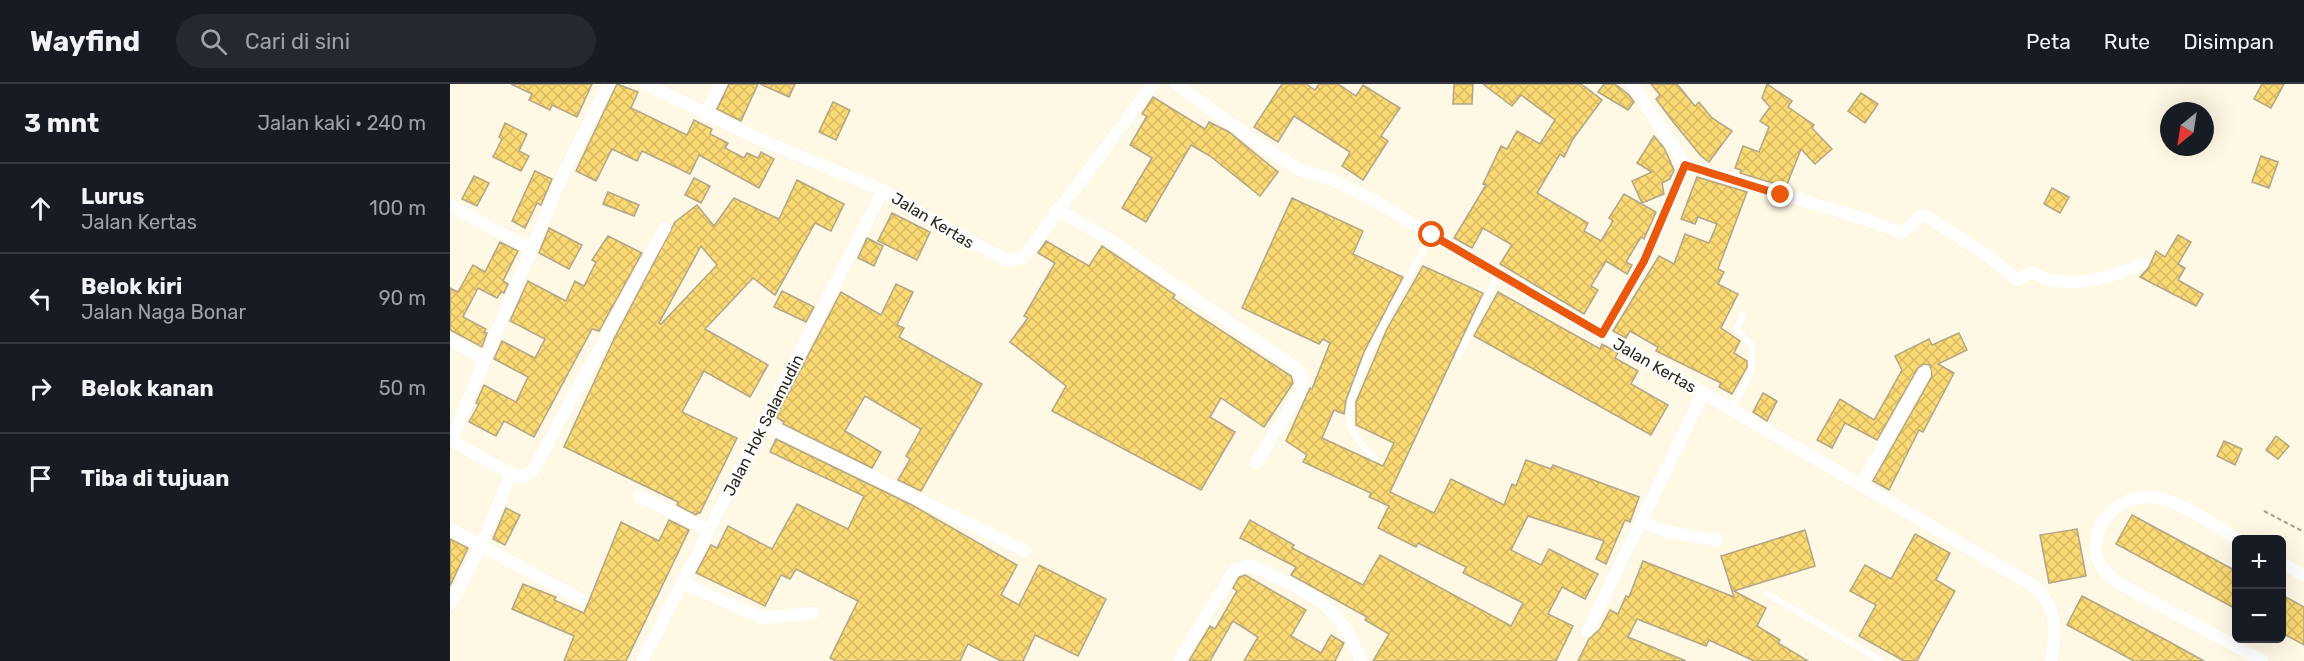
<!DOCTYPE html>
<html lang="id">
<head>
<meta charset="utf-8">
<style>
  :root { --surface:#171b24; --page:#242831; --text:#f1f3f6; --muted:#9ea1a6; --line:#363941 }
  body { margin:0; font-family:Rubik,sans-serif; background:var(--page); color:var(--text) }
  .controls { position:absolute; right:18px; bottom:18px; display:grid; overflow:hidden; border-radius:9px; box-shadow:0 6px 24px #0002 }
  .controls button { width:54px; height:54px; display:grid; place-items:center; padding:0; border:0; border-bottom:2px solid var(--line); background:var(--surface); color:var(--text); font:30px sans-serif }
  .compass { position:absolute; left:1710px; top:18px; width:54px; height:54px; border-radius:50%; background:var(--surface); box-shadow:0 6px 24px #0002; rotate:210deg }
  .stop { position:absolute; width:18px; height:18px; margin:-14px; border:4px solid #ea580c; border-radius:50%; background:#fff }
  .stop.end { background:#ea580c; border-color:#fff; box-shadow:0 2px 6px #0008 }
  .list { margin:0; padding:0; list-style:none }
  h2 { display:flex; justify-content:space-between; align-items:center; height:78px; margin:0; padding:0 24px; font-size:26px }
  h2 small { font-size:20px; font-weight:400; color:var(--muted) }
  .list li { display:grid; grid-template-columns:39px 1fr auto; gap:18px; align-items:center; box-sizing:border-box; height:90px; padding:0 24px; border-top:2px solid var(--line) }
  .list b { display:block; font-size:22px; white-space:nowrap }
  .list p { margin:0; font-size:20px; white-space:nowrap; color:var(--muted) }
  .list em { font-size:20px; font-style:normal; color:var(--muted) }
  .icon { flex:none; width:33px; height:33px; fill:none; stroke:currentColor; stroke-width:2; stroke-linecap:round; stroke-linejoin:round }
  .map { position:relative; flex:none; width:1854px; height:577px; overflow:hidden }
  header { display:flex; align-items:center; gap:36px; box-sizing:border-box; height:84px; padding:0 30px; background:var(--surface); border-bottom:2px solid var(--line) }
  header strong { font-size:28px }
  nav { display:flex; gap:33px; margin-inline-start:auto; font-size:21px }
  .search { width:420px; height:54px; background:var(--page); display:flex; align-items:center; gap:15px; box-sizing:border-box; padding:0 21px; border-radius:33px; color:var(--muted); font-size:22px }
  main { display:flex }
  aside { flex:1; background:var(--surface) }
  .map>svg:first-child { display:block }
  .building { fill:url(#building-cross-hatch); stroke:#b1a689; stroke-width:1.5; fill-rule:evenodd }
  .lines { fill:none; stroke-linecap:round; stroke-linejoin:round }
  .path { stroke:#a59f8f; stroke-width:2; stroke-dasharray:4.5 3; stroke-linecap:butt }
  .lane { stroke:#fff; stroke-width:6 }
  .street { stroke:#fff; stroke-width:12 }
  .route { stroke:#ea580c; stroke-width:8 }
  .labels { text-anchor:middle; stroke-width:4.5; stroke-linejoin:round; paint-order:stroke }
  .street-label { font-size:16px; fill:#2b271b; stroke:#fff }
</style>
</head>
<body>
<header>
<strong>Wayfind</strong>
<div class="search"><svg class="icon" aria-label="search" viewBox="0 0 24 24"><circle cx="10" cy="10" r="6"/><path d="M15 15l6 6"/></svg>Cari di sini</div>
<nav><a>Peta</a><a>Rute</a><a>Disimpan</a></nav>
</header>
<main>
<aside>
<h2>3 mnt<small>Jalan kaki · 240 m</small></h2>
<ul class="list">
<li><svg class="icon" aria-label="ahead" viewBox="0 0 24 24"><path d="M12 20V5M6 11l6-6 6 6"/></svg><div><b>Lurus</b><p>Jalan Kertas</p></div><em>100 m</em></li>
<li><svg class="icon" aria-label="left" viewBox="0 0 24 24"><path d="M17 20v-9H6M10 6l-5 5 5 5"/></svg><div><b>Belok kiri</b><p>Jalan Naga Bonar</p></div><em>90 m</em></li>
<li><svg class="icon" aria-label="right" viewBox="0 0 24 24"><path d="M7 20v-9h11M14 6l5 5-5 5"/></svg><div><b>Belok kanan</b></div><em>50 m</em></li>
<li><svg class="icon" aria-label="arrive" viewBox="0 0 24 24"><path d="M6 21V4h12l-3 4 3 4H6"/></svg><div><b>Tiba di tujuan</b></div></li>
</ul>
</aside>
<div class="map">
<svg width="1854" height="577" viewBox="0 0 1854 577">
  <defs>
    <pattern id="building-cross-hatch" width="8" height="8" patternUnits="userSpaceOnUse" patternTransform="scale(1.5)"><rect width="8" height="8" fill="#fbd973"/><path d="M0 0l8 8M0 8l8-8" fill="none" stroke="#d7ba63"/></pattern>
  </defs>
  <rect width="100%" height="100%" fill="#fff8e5"/>
  <g class="building">
    <path d="M61,0H142L127,33L102,21L100,26L79,16L82,10Z"/>
    <path d="M167,0L188,8L181,24L237,51L244,36L262,45L260,50L278,59L275,64L294,74L297,69L308,74L311,68L324,75L309,104L249,71L240,90L192,67L187,77L162,65L146,97L126,87Z"/>
    <path d="M279,0H308L291,37L267,25Z"/>
    <path d="M310,0H345L339,13Z"/>
    <path d="M832,0H856L865,6L869,0H888L906,12L913,1L950,24L931,52L938,57L913,96L892,82L900,68L844,32L828,58L804,43Z"/>
    <path d="M1004,0H1023L1022,20H1003Z"/>
    <path d="M1033,0H1131L1152,16L1123,55L1114,73L1110,70L1087,109L1138,139L1134,147L1151,157L1163,137L1159,134L1174,110L1206,128L1194,155L1191,153L1176,178L1182,181L1177,190L1156,177L1141,202L1148,206L1134,230L1050,180L1062,161L1033,144L1022,164L1004,154L1036,101L1033,100L1051,62L1057,65L1067,47L1090,60L1105,36L1071,11L1062,22Z"/>
    <path d="M1154,0H1165L1179,11L1184,18L1178,26L1148,8Z"/>
    <path d="M1201,0H1227L1245,22L1249,18L1262,34L1282,47L1259,78L1251,72L1224,39L1206,15L1210,11Z"/>
    <path d="M1317,0L1342,17L1338,23L1364,41L1362,44L1382,65L1365,80L1351,65L1336,103L1290,89L1291,86L1285,84L1293,62L1309,68L1319,43L1310,37L1320,23L1312,14Z"/>
    <path d="M1812,0H1834L1821,24L1804,15Z"/>
    <path d="M1411,9L1428,20L1415,39L1398,27Z"/>
    <path d="M703,13L755,45L759,38L779,48L828,88L810,112L760,72L741,61L696,138L672,124L702,74L680,61L697,32L692,30Z"/>
    <path d="M383,18L400,26L386,56L369,48Z"/>
    <path d="M55,39L77,50L69,67L79,72L71,87L43,73L52,55L49,53Z"/>
    <path d="M1204,52L1214,64L1224,86L1220,95L1212,99L1214,110L1192,119L1182,97L1202,88L1187,79Z"/>
    <path d="M1811,72L1828,78L1819,104L1802,98Z"/>
    <path d="M85,87L102,95L91,121L87,119L75,144L62,137Z"/>
    <path d="M24,92L39,99L27,122L12,115Z"/>
    <path d="M1247,93L1297,108L1268,185L1274,188L1268,200L1288,210L1271,244L1290,257L1284,269L1297,277V283L1282,310L1269,303L1271,299L1206,267L1208,263L1180,247L1176,254L1163,247L1209,172L1224,180L1235,150L1259,159L1267,140L1248,133L1245,140L1231,135Z"/>
    <path d="M244,94L260,102L251,119L235,111Z"/>
    <path d="M347,96L394,120L381,147L365,139L325,211L303,194L255,245L318,281L300,313L254,287L232,328L287,354L250,429L248,428L246,431L227,421L228,418L114,363L164,255L225,138L247,121L264,142L284,114L329,135ZM251,162L267,181L211,240L209,239Z"/>
    <path d="M1602,104L1619,113L1610,129L1594,120Z"/>
    <path d="M158,108L189,121L184,132L153,120Z"/>
    <path d="M842,114L913,147L903,170L953,193L914,268L896,316L894,330L884,326L872,354L933,382L944,359L906,341V318L937,245L973,182L1033,209L940,408L984,429L1001,395L1054,421L1062,400L1066,402L1076,376L1101,385L1103,381L1189,413L1180,438L1175,436L1156,480L1146,475L1154,457L1078,432L1061,466L1091,481L1099,465L1148,490L1135,515L1112,503L1098,530L1123,542L1106,577H923L939,550L915,536L917,533L841,491L846,483L790,454L800,436L844,461L842,464L913,501L930,471L1061,542L1073,519L1013,489L1016,483L968,459L966,463L928,444L939,422L919,413L921,409L853,378L857,371L836,357L860,304L862,305L880,259L873,255L869,260L792,224Z"/>
    <path d="M442,129L480,148L467,176L428,157Z"/>
    <path d="M99,144L132,161L119,185L89,169Z"/>
    <path d="M1728,151L1741,158L1728,180L1735,184L1728,196L1753,210L1746,222L1690,193L1699,183L1706,167L1715,173Z"/>
    <path d="M158,152L192,169L149,247L142,245L84,353L54,337L46,352L19,338L29,320L26,319L34,301L66,318L78,293L44,275L52,257L85,274L95,255L60,237L78,197L116,217L125,197L134,202L146,178L142,176Z"/>
    <path d="M417,154L433,162L424,182L408,174Z"/>
    <path d="M596,157L639,182L652,162L725,211L723,214L749,232L841,292L843,299L814,343L771,314L760,333L785,348L751,406L602,327L616,302L560,258L578,234L574,232L605,179L588,169Z"/>
    <path d="M50,158L68,167L53,197L58,200L54,209L51,208L47,214L28,204L13,233L36,245L34,248L37,249L32,263L0,246V204L8,208L23,181L35,188Z"/>
    <path d="M446,200L463,208L447,241L454,244L449,253L532,300L471,407L448,396L460,375L456,372L471,345L415,312L395,347L431,368L422,384L333,340L334,338L326,333L391,208L431,231Z"/>
    <path d="M332,207L364,223L356,238L324,223Z"/>
    <path d="M1048,208L1150,265L1152,260L1168,269L1165,274L1188,287L1181,300L1218,321L1201,351L1024,252Z"/>
    <path d="M1509,249L1517,266L1488,280L1504,289L1473,348L1469,346L1439,406L1423,397L1482,292L1480,281L1474,280L1468,284L1427,356L1395,339L1382,364L1367,356L1390,315L1424,336L1452,286L1445,272L1479,255L1482,261Z"/>
    <path d="M1313,309L1327,317L1317,337L1303,328Z"/>
    <path d="M1826,352L1839,362L1828,375L1816,366Z"/>
    <path d="M326,355L462,421L567,481L551,511L569,521L589,481L656,515L628,572L585,551L573,577H551L518,560L510,577H386L380,574L408,517L346,485L340,495L331,491L315,522L246,489L261,461L267,464L278,442L322,465L347,420L398,445L414,412L320,368Z"/>
    <path d="M1774,357L1792,365L1785,381L1767,372Z"/>
    <path d="M56,424L70,431L55,461L43,455Z"/>
    <path d="M1682,431L1786,487V525L1666,460Z"/>
    <path d="M219,436L239,446L176,577H114L124,552L62,525L73,500L106,513L104,516L134,529L171,438L209,457Z"/>
    <path d="M1627,445L1636,492L1599,499L1590,451Z"/>
    <path d="M1355,446L1365,482L1284,507L1316,524L1307,542L1330,556L1328,559L1358,577H1304L1259,556L1256,562L1187,535L1178,553L1236,577H1128L1139,555L1150,545L1160,526L1168,530L1176,512L1179,513L1193,477L1284,513L1271,472Z"/>
    <path d="M1465,450L1500,469L1486,496L1505,507L1467,577H1454L1409,552L1426,521L1400,507L1415,481L1441,495Z"/>
    <path d="M0,455L18,464L0,502Z"/>
    <path d="M795,491L856,526L841,552L871,569L881,551L894,559L885,577H794L808,553L783,537L760,577H739L760,542L765,545L787,507L783,504L789,493Z"/>
    <path d="M1832,511L1854,523V561L1832,549Z"/>
    <path d="M1632,512L1716,556L1754,577H1684L1617,541Z"/>
  </g>
  <g class="lines">
    <path class="path" d="M1814,427L1854,448"/>
    <g class="lane">
      <path d="M1008,273L1048,190"/>
      <path d="M1281,326L1302,287V262L1287,245L1293,231"/>
      <path d="M924,374C915,365 900,348 899,335C897,295 961,191 982,151"/>
      <path d="M1316,509L1432,577"/>
    </g>
    <g class="street">
      <path d="M196,0L315,58L433,106L482,136L556,176L573,174L703,0"/>
      <path d="M726,0L824,70L852,87L881,95L919,114L1587,504C1607,528 1607,546 1601,577"/>
      <path d="M255,31L271,0"/>
      <path d="M1235,81L1418,136L1452,149L1470,132L1475,131L1538,172L1567,196L1582,188C1588,190 1593,195 1599,196C1631,202 1664,193 1692,179"/>
      <path d="M0,121L81,165"/>
      <path d="M607,125L654,152L847,285L852,295L850,309L806,379"/>
      <path d="M1152,250L1194,177L1235,81L1182,0"/>
      <path d="M0,256L35,276"/>
      <path d="M314,340L575,467"/>
      <path d="M0,356L61,390L73,393L82,388L215,144"/>
      <path d="M1,357L113,90L159,0"/>
      <path d="M1411,401L1475,288"/>
      <path d="M189,412L259,446"/>
      <path d="M1191,438L1217,448L1267,456"/>
      <path d="M0,445L132,516"/>
      <path d="M1789,456C1765,442 1727,414 1701,413C1670,411 1642,438 1646,469C1648,482 1658,490 1667,498L1813,577"/>
      <path d="M1832,479L1854,492"/>
      <path d="M232,499L313,534L363,529"/>
      <path d="M0,520L31,462L61,390"/>
      <path d="M1138,547L1253,309"/>
      <path d="M192,577L433,106"/>
      <path d="M729,577L784,486L800,481C854,507 889,516 911,577"/>
    </g>
  </g>
  <g class="lines">
    <path class="route" d="M982,151L1152,250L1194,177L1235,81L1331,111"/>
  </g>
  <g class="labels">
    <g class="street-label">
      <text transform="translate(483 136) rotate(31)" y="6">Jalan Kertas</text>
      <text transform="translate(1205 281) rotate(30)" y="6">Jalan Kertas</text>
      <text transform="translate(313 341) rotate(-63)" y="6">Jalan Hok Salamudin</text>
    </g>
  </g>
</svg>
<div class="controls">
<button>+</button>
<button>−</button>
</div>
<svg class="compass" viewBox="-18 -18 36 36"><path d="M0-13l5 13h-10z" fill="#e53935"/><path d="M0 13l5-13h-10z" fill="#9ea1a6"/></svg>
<div class="stop" style="left:982px;top:151px"></div>
<div class="stop end" style="left:1331px;top:111px"></div>
</div>
</main>
</body>
</html>
